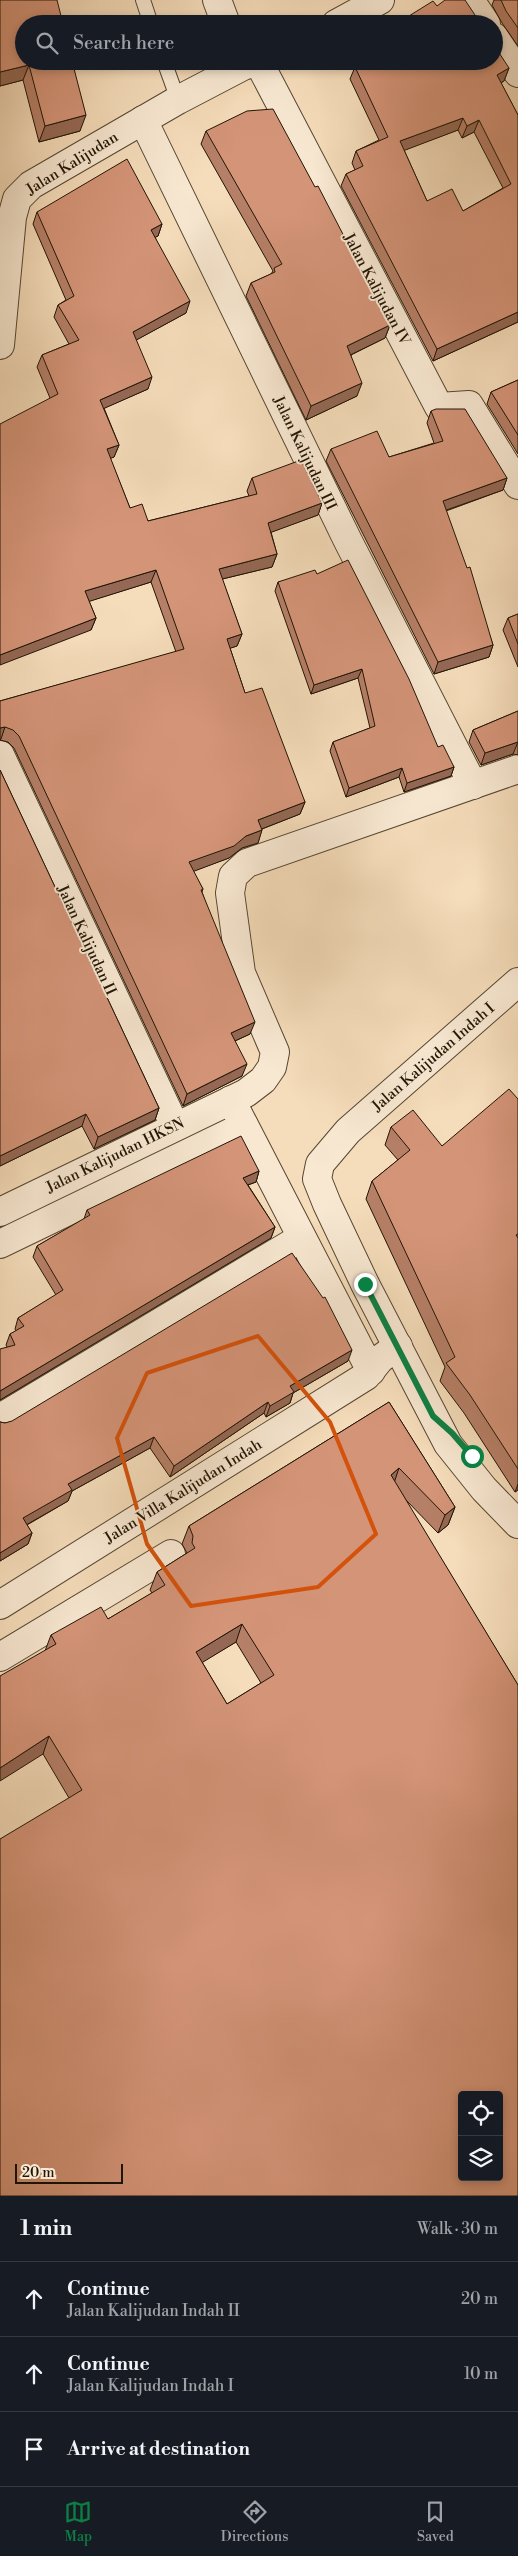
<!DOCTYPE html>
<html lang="en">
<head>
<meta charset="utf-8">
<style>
  :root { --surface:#171b24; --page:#20242c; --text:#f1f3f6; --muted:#9ea1a6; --line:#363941; --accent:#0b8043 }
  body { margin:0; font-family:"Libre Bodoni",serif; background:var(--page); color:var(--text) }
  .controls { position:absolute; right:15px; bottom:15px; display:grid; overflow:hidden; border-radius:5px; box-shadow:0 2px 8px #0003 }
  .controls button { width:45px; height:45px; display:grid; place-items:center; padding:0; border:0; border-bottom:1px solid var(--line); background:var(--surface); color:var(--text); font:25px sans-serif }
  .scale { position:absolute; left:15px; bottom:12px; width:108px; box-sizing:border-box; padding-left:5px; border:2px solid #211505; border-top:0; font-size:14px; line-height:18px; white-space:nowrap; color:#211505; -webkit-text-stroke:4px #f8e8d2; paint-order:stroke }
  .stop { position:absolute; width:15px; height:15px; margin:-11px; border:4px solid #0b8043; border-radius:50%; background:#fff }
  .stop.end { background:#0b8043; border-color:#fff; box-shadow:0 1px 5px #0008 }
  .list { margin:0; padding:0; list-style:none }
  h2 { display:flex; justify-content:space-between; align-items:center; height:65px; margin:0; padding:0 20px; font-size:21px }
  h2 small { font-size:16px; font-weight:400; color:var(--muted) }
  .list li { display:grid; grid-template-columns:32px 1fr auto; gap:15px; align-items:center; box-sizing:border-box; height:75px; padding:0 20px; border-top:1px solid var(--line) }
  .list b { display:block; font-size:19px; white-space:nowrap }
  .list p { margin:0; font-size:16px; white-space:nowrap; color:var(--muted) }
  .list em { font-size:16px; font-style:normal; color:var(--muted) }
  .icon { flex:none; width:28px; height:28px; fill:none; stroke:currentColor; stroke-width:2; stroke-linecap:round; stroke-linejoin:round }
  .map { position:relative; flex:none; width:518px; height:2196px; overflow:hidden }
  .search { position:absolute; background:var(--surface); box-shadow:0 2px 8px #0003; left:15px; right:15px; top:15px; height:55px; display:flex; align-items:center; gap:12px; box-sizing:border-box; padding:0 18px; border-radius:28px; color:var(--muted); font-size:19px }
  .sheet { height:290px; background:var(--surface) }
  nav { display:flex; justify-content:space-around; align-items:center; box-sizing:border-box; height:70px; border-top:1px solid var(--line); background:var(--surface); font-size:14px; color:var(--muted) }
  nav a { display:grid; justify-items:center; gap:2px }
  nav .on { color:var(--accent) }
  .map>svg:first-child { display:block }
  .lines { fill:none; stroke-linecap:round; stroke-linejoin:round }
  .lane-casing { stroke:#564732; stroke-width:16 }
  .street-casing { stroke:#564732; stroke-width:30 }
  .lane { stroke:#f8e8d2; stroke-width:14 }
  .street { stroke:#f8e8d2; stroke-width:28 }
  .wall { fill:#b67f67; stroke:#211505; fill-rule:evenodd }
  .shaded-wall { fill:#946854; stroke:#211505 }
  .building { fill:#d49478; stroke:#211505; fill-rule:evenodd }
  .route { stroke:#0b8043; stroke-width:6 }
  .marked { fill:none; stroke:#d4520b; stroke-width:4; stroke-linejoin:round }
  .labels { text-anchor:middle; stroke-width:4; stroke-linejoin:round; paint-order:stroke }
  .street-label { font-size:15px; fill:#211505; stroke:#f8e8d2 }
</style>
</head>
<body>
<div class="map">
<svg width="518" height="2196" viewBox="0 0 518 2196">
  <rect width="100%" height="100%" fill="#f5dcba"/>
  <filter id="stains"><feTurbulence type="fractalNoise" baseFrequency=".004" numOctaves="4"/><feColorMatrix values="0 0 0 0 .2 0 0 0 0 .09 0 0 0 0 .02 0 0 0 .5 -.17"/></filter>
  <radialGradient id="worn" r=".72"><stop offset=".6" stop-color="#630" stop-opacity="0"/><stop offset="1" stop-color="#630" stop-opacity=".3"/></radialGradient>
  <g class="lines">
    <defs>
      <g id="lane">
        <path d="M143,0L151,24"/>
        <path d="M164,61L178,100"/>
      </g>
      <g id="street">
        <path d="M217,0L226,24"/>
        <path d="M470,0L486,24"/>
        <path d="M336,24L380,0"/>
        <path d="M494,37L518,73"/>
        <path d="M258,61L439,407L469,405L518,485"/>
        <path d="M143,120L348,541L473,785"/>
        <path d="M0,345L12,217L17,199L31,185L178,100L243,66L258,61"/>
        <path d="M0,755L175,1126"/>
        <path d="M518,982L348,1131L320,1164L317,1179L327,1204L365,1284L448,1444L484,1489L518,1524"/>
        <path d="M231,1100L371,1371"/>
        <path d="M0,1212L246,1093L263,1080L272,1067L275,1052L241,973L230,893L233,876L247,863L518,769"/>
        <path d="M0,1244L244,1126"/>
        <path d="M0,1418L301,1238"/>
        <path d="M0,1605L366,1376L380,1359L398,1346"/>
        <path d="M0,1657L171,1554"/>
      </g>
    </defs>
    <use href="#lane" class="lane-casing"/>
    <use href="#street" class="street-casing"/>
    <use href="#lane" class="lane"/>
    <use href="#street" class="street"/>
  </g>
  <g class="wall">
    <path d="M0,0L72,61L80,131L39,142L23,80L0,86Z"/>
    <path d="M494,0H518V46L502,23L492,5Z"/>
    <path d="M437,6L481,24H407L409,16Z"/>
    <path d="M363,61H494L509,68L504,81L501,83L518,115V322L433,361L341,186L346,174L355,170L352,163L356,151L379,140L350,79L355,67L364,63ZM458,130L462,138L474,132L503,188L463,211L427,201L404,150Z"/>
    <path d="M206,131L390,325L385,338L351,355L357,396L306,420L246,296L251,283L271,274L273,271L201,144Z"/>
    <path d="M37,212L162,224L158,236L155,237L186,313L136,340L148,389L104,408L119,445L114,457L110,458L130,508L148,521L249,496L247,491L252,478L322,503L318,515L271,532L277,554L272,567L222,579L242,634L237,646L230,648L245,693L305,802L300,814L262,829L258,843L242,848L229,858L193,871L203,889L202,892L250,1034L235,1041L242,1076L183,1106L14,748L8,742L0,740V701L176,652L151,582L89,601L96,618L91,630L50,398L37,367L42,355L69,344L54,317L58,305L66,300L33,224Z"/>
    <path d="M518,380V454L487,404L491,392Z"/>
    <path d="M431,411L507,478L503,490L446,511L493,645L489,657L434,674L326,461L331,449L389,457L434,443L427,423Z"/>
    <path d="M317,574L438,747L454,767L451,776L404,792L399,777L346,797L330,751L333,742L370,728L358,678L311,694L275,591L278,582Z"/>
    <path d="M518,614V667L503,630L508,618Z"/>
    <path d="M518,711V755L513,754L481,765L469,742L473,730Z"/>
    <path d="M0,770L159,1108L155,1120L94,1149L82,1126L0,1166Z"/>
    <path d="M518,1099V1490L515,1492L464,1413L440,1381L445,1367L366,1199L372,1181L398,1160L385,1145L391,1127L442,1146Z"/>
    <path d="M259,1171L256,1182L248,1185L275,1227L271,1238L0,1400L7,1347L6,1345L10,1334L16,1331L15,1329L18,1318L56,1295L33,1257L37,1246L84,1219L87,1210Z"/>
    <path d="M348,1361L293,1393L290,1403L266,1417L264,1413L170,1477L150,1448L72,1491L68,1501L27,1525L32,1533L28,1544L0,1561V1422L5,1423Z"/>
    <path d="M389,1402L455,1507L448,1525L438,1533L404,1498L518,1685L69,1798L43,1754L45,1651L51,1635L108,1619L152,1593L150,1590L157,1572L187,1553L182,1544L189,1526ZM236,1642L261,1683L227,1704L202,1662Z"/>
  </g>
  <g class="shaded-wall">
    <path d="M29,65L23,80L0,86V72Z"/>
    <path d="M509,68L504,81L492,88L497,75Z"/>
    <path d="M86,115L80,131L39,142L45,126Z"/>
    <path d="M463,118L458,130L395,154L400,141Z"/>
    <path d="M479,120L474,132L462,138L467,126Z"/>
    <path d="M162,224L158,236L146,242L151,230Z"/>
    <path d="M190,301L186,313L129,344L133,332Z"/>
    <path d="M518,312V322L433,361L437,349Z"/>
    <path d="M390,325L385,338L342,359L347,346Z"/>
    <path d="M152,377L148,389L96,412L100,400Z"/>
    <path d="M362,383L357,396L306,420L311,406Z"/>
    <path d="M119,445L114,457L102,462L107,449Z"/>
    <path d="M507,478L503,490L438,513L443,501Z"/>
    <path d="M322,503L318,515L264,535L268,523Z"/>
    <path d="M277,554L272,567L214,581L219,569Z"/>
    <path d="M156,570L151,582L81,604L85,591Z"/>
    <path d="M96,618L91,630L0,665V655Z"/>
    <path d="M242,634L237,646L222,651L227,639Z"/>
    <path d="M493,645L489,657L434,674L438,662Z"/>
    <path d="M362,669L358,678L311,694L314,685Z"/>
    <path d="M5,727L1,739L0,740V728Z"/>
    <path d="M518,742L513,754L481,765L485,753Z"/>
    <path d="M454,767L451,776L404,792L407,783Z"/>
    <path d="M402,768L399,777L346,797L349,788Z"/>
    <path d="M305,802L300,814L254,832L258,820Z"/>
    <path d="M262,830L258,843L242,848L229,858L184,875L189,862L246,836Z"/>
    <path d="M255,1022L250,1034L226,1045L231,1033Z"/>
    <path d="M247,1064L242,1076L183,1106L187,1094Z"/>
    <path d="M159,1108L155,1120L94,1149L98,1137Z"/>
    <path d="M86,1114L82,1126L0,1166V1156Z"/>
    <path d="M259,1171L256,1182L239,1188L243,1178Z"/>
    <path d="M275,1227L271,1238L0,1400V1391Z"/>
    <path d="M352,1350L348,1361L293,1393L290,1403L266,1417L270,1406L290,1386Z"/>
    <path d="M268,1402L264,1413L170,1477L174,1466Z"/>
    <path d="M154,1437L150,1448L72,1491L68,1501L19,1529L23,1518L68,1484Z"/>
    <path d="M399,1468L393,1486L391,1475Z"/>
    <path d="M518,1484V1490L515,1492Z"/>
    <path d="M455,1507L448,1525L438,1533L445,1515Z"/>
    <path d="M32,1533L28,1544L0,1561V1553Z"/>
    <path d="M242,1624L236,1642L190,1670L196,1652Z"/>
    <path d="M49,1736L43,1754L0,1781V1768Z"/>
  </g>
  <g class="building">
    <path d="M0,0H57L63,24H24V61H72L86,115L45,126L29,65L0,72Z"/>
    <path d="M445,0H465L481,24H414L409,16L433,1L437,6Z"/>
    <path d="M501,0H518V28L506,11Z"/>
    <path d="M494,45L509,68L497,75L518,115V312L437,349L346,174L363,166L356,151L388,137L355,67L366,61H494ZM463,118L467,126L479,120L511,184L463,211L452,189L427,201L400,141Z"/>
    <path d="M273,109L315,187L318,186L390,325L347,346L362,383L311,406L251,283L275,272L274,268L282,264L206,131L247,111Z"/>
    <path d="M127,159L162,224L151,230L190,301L133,332L152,377L100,400L119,445L107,449L130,508L142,504L148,521L257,494L252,478L301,460L322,503L268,523L277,554L219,569L242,634L227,639L245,693L262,688L305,802L258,820L262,830L246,836L234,846L189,862L203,889L201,890L255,1022L231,1033L247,1064L187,1094L19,736L13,730L5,727L0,728V701L184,649L156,570L85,591L96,618L0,655V424L58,394L42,355L79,340L58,305L74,296L37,212Z"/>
    <path d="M518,380V435L491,392Z"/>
    <path d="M436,409H465L507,478L443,501L467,568L470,567L493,645L438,662L331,449L377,431L389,457L443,441L431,411Z"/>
    <path d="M348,560L409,679L438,747L443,745L454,767L407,783L402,768L349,788L333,742L375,726L362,669L314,685L278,582L315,570L317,574Z"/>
    <path d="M518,614V644L508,618Z"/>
    <path d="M518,711V742L485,753L473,730Z"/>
    <path d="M0,770L159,1108L98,1137L86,1114L0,1156Z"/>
    <path d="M509,1089L518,1099V1234L516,1235L518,1238V1469L470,1395L446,1363L455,1357L372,1181L410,1150L391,1127L413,1110L442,1146Z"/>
    <path d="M241,1136L259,1171L243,1178L275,1227L0,1391V1349L15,1345L10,1334L24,1326L18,1318L63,1290L37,1246L90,1215L87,1210Z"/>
    <path d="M292,1253L323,1298L325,1297L352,1350L290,1386L294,1392L270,1406L268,1402L174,1466L154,1437L68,1484L72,1490L23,1518L32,1533L0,1553V1422L5,1423L12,1421Z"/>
    <path d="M389,1402L455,1507L445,1515L399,1468L391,1475L518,1685V2196H0V1839L82,1790L49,1736L0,1768V1676L56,1644L51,1635L101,1607L108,1619L165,1585L157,1572L195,1548L192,1543L193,1536L189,1526ZM242,1624L274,1675L227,1704L196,1652ZM462,2095H499V2177H462Z"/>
  </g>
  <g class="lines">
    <path class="route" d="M365,1284L433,1416L452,1433L472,1456"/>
  </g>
  <path class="marked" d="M258,1336L330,1422L376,1534L318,1587L191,1606L147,1544L117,1438L147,1373Z"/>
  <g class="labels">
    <g class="street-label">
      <text transform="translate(72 163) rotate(-32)" y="5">Jalan Kalijudan</text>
      <text transform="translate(377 289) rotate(62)" y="5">Jalan Kalijudan IV</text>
      <text transform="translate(305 453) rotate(64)" y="5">Jalan Kalijudan III</text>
      <text transform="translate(87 940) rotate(65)" y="5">Jalan Kalijudan II</text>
      <text transform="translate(433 1057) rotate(-41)" y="5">Jalan Kalijudan Indah I</text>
      <text transform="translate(115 1155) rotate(-26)" y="5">Jalan Kalijudan HKSN</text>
      <text transform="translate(183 1491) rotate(-32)" y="5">Jalan Villa Kalijudan Indah</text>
    </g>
  </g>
  <rect width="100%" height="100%" filter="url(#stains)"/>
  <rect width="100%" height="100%" fill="url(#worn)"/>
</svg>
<div class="controls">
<button><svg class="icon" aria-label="locate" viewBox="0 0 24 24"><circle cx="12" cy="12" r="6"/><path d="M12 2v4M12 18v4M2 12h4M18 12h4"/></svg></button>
<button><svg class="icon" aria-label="layers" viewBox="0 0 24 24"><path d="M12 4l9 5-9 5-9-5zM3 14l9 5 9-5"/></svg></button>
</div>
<div class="scale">20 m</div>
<div class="stop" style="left:472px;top:1456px"></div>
<div class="stop end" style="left:365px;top:1284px"></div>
<div class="search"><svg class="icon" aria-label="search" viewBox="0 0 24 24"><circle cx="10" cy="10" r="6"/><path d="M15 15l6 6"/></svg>Search here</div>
</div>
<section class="sheet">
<h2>1 min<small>Walk · 30 m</small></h2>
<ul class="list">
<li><svg class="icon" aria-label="ahead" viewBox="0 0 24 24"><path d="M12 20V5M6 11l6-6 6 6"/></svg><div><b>Continue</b><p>Jalan Kalijudan Indah II</p></div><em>20 m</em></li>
<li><svg class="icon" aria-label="ahead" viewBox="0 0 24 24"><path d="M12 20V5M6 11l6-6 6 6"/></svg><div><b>Continue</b><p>Jalan Kalijudan Indah I</p></div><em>10 m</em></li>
<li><svg class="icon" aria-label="arrive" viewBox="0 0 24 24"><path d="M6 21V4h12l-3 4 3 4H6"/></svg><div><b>Arrive at destination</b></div></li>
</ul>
</section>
<nav>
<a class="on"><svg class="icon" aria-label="map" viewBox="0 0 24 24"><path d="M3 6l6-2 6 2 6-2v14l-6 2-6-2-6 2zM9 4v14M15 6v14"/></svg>Map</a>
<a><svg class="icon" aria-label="directions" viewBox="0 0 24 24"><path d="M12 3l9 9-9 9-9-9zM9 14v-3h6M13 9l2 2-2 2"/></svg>Directions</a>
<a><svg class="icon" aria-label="saved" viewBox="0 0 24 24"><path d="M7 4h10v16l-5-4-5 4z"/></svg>Saved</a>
</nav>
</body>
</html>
